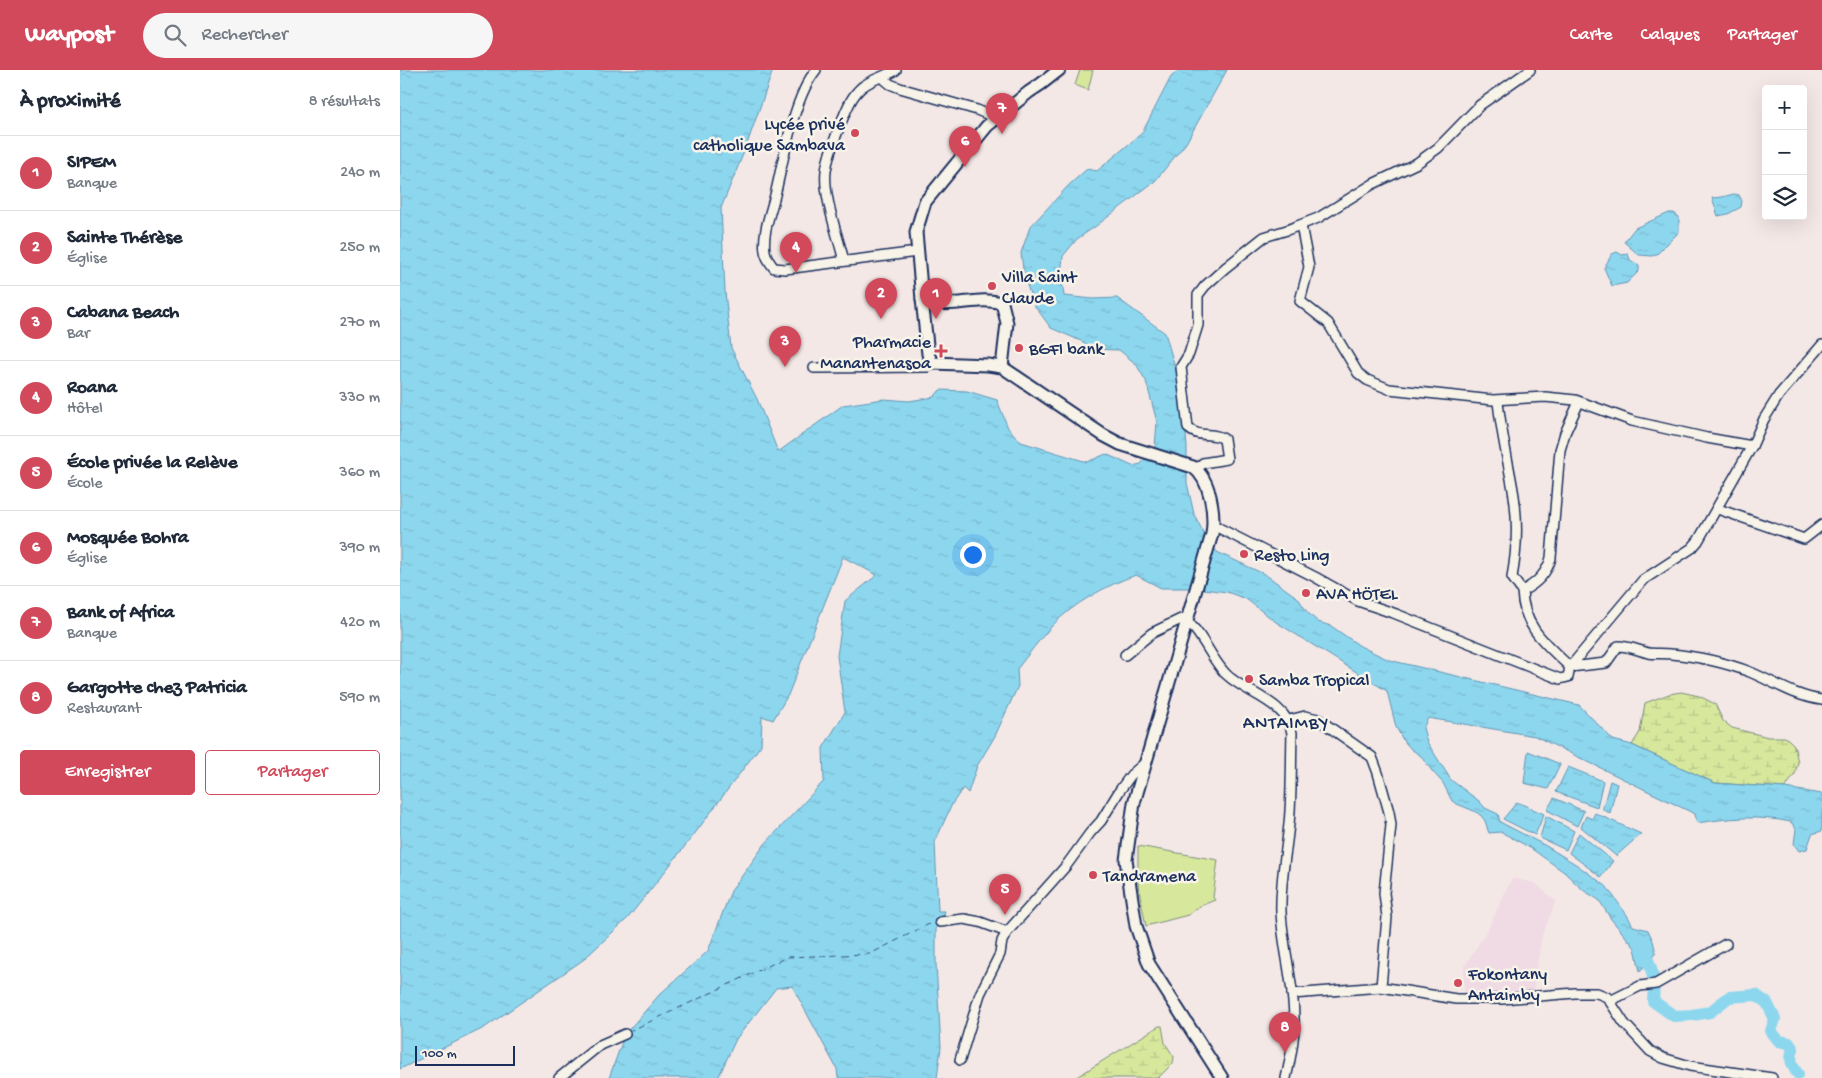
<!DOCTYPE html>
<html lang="fr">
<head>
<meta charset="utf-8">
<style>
  :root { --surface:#fff; --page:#f6f6f7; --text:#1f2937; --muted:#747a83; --line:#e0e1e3; --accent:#d1495b }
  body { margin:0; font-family:"Gochi Hand",sans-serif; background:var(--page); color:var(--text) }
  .controls { position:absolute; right:15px; top:15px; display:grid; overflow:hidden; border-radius:5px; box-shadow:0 5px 20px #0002 }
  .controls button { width:45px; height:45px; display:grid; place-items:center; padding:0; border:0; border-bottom:1px solid var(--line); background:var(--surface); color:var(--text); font:25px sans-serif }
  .scale { position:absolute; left:15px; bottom:12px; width:100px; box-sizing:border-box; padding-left:5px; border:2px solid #1b2f5e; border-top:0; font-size:14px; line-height:18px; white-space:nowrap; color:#1b2f5e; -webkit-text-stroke:4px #f7f3e8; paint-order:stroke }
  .you { position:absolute; left:572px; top:484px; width:18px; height:18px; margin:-12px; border:4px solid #fff; border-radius:50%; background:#1a73e8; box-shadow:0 0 0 8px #1a73e833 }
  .badge { display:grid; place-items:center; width:32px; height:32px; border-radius:50%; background:var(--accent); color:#fff; font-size:16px; font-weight:700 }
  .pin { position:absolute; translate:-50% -41px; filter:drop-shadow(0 1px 2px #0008) }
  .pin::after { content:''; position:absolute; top:26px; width:18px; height:15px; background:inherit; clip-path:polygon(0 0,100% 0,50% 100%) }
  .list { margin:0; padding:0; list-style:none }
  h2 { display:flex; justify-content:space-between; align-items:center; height:65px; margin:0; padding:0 20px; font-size:21px }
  h2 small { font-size:16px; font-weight:400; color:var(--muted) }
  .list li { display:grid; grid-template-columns:32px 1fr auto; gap:15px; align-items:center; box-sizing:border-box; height:75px; padding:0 20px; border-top:1px solid var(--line) }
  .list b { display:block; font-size:19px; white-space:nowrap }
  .list p { margin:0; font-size:16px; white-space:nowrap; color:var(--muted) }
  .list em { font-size:16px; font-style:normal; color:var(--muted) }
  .actions { display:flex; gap:10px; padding:15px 20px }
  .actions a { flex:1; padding:11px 0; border:1px solid var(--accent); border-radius:5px; text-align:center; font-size:18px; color:var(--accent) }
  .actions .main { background:var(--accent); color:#fff }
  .icon { flex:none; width:28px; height:28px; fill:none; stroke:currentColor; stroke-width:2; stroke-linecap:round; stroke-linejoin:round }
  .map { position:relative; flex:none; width:1422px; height:1008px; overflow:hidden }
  header { display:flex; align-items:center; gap:30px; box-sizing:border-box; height:70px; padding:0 25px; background:var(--accent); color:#fff }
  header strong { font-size:24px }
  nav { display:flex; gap:28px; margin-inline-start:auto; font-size:18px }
  .search { width:350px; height:45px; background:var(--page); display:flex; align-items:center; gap:12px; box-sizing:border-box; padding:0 18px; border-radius:28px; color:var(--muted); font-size:19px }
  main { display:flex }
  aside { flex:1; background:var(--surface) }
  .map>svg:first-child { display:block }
  .built { fill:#f0dae4 }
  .wetland { fill:url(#wetland-marsh); stroke:#798c7d }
  .pitch { fill:#d7e89c; stroke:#798c7d }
  .water { fill:url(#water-ripples); stroke:#5f94b4 }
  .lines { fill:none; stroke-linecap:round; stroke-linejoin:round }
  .river { stroke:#8dd7ee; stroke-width:12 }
  .ferry { stroke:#32517b; stroke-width:1; stroke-dasharray:6 5; stroke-linecap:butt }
  .minor-casing { stroke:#1b2f5e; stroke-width:12 }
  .major-casing { stroke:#1b2f5e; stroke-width:15 }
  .minor { stroke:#f7f3e8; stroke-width:9 }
  .major { stroke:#f7f3e8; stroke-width:11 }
  .poi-dot { fill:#d1495b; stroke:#f7f3e8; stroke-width:2 }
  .labels { text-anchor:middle; stroke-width:5; stroke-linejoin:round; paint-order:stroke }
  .poi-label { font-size:18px; fill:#1b2f5e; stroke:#f7f3e8; text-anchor:start }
  .neighbourhood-label { font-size:19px; letter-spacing:1px; fill:#1b2f5e; stroke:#f7f3e8 }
</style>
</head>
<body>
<header>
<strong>Waypost</strong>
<div class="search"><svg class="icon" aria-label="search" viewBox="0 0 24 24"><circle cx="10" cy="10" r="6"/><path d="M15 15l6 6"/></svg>Rechercher</div>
<nav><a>Carte</a><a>Calques</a><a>Partager</a></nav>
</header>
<main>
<aside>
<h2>À proximité<small>8 résultats</small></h2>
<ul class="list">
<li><span class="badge">1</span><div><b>SIPEM</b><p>Banque</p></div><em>240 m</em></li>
<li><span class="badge">2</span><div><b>Sainte Thérèse</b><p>Église</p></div><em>250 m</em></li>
<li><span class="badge">3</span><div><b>Cabana Beach</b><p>Bar</p></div><em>270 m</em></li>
<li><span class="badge">4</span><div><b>Roana</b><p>Hôtel</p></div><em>330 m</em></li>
<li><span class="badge">5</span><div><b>École privée la Relève</b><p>École</p></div><em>360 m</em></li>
<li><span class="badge">6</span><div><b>Mosquée Bohra</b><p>Église</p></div><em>390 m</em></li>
<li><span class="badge">7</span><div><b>Bank of Africa</b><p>Banque</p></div><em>420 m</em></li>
<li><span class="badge">8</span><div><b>Gargotte chez Patricia</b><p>Restaurant</p></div><em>590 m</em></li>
</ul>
<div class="actions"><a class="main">Enregistrer</a><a>Partager</a></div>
</aside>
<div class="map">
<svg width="1422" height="1008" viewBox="0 0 1422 1008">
  <defs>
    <pattern id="wetland-marsh" width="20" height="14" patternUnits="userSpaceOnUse" patternTransform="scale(1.25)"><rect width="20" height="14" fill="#d7e89c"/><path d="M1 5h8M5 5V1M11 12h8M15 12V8" fill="none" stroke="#b8c789"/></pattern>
    <pattern id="water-ripples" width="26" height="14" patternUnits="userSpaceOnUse" patternTransform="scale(1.25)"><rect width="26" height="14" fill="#8dd7ee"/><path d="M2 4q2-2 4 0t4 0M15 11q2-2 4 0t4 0" fill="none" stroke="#79b9ce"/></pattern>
  </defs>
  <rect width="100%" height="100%" fill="#f4e8e6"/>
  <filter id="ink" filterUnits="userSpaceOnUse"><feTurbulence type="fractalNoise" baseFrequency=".02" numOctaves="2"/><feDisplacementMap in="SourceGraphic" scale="10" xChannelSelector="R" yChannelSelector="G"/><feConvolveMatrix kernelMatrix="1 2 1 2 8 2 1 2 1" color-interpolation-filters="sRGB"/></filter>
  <g filter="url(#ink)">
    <path class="built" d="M1112,808L1135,813L1156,831L1142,865L1133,923L1064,924V897L1088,859Z"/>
    <g class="wetland">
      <path d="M1281,622L1299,626L1315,634L1323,651L1332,658L1368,667H1385L1390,671L1394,675L1398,692L1395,704L1385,718L1315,713L1232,675L1240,662L1245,633L1269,624Z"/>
      <path d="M759,956H762L765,973L774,987L773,993L758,1008H675Z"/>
    </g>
    <g class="pitch">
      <path d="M680,0H693L688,20L675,15Z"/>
      <path d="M738,776L818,790L813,827L815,830L800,836L788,845L746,856L738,815Z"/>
    </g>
    <g class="water">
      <path d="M0,0H373L346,77L321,138L325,222L331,278L357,329L378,382L443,335L484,329L509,331L534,327L540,320L567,321L597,330L608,358L621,372L687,392L706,384L732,396L741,394L755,377L757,352L746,311L736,294L719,280L694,279L681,271L651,258L634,235L624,207L621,183L630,157L669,115L687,99L697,101L742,63L771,7L779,0H827L786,73L755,111L696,156L677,169L663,186L661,204L664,226L693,229L717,228L765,263L783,324L787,378V413L794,444L804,464L817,482L866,505L898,528L907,542L918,552L931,556L960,576L989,590L1179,635L1213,670L1232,675L1315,713L1385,718L1422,724V761L1412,764L1407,779L1399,781L1394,774L1396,759L1391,752C1357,745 1330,748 1297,753L1295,744L1135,666L1028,648L1023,658L1027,672L1051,710L1079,731L1085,738L1098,744L1100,752L1146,776L1177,795L1206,816L1227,845L1233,856L1248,860L1253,871L1256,883L1240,901L1235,878L1211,849L1199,830L1183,820L1164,802L1129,777L1101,762L1089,763C1087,759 1087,755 1085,751C1079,739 1061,738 1052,731L1043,713L1032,701L1021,686L1011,679L1003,670L996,657L987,621L876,552L846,529L827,522L795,518H761L736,505C707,515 672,534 651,557C639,570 628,585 617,599L618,616L595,666L577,696L568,723L563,718L552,734L535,772L538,841H545L544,844L536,857V894L541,977L537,1008H438L437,999L392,916L376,918L336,969L318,1008H209L225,964L260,924L308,881L331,821L365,774L424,711L423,678L445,642L437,586L445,531L477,505L443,487L388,625L373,650L362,646L361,675L293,766L228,848L183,890L84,958L0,999Z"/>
      <path d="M1334,124L1339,125L1342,131L1341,137L1328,144L1318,146L1312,128L1322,127Z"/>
      <path d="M1269,143H1274L1279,147V162L1257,184L1252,186L1239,185L1224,172L1235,158Z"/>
      <path d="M1217,182L1222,185L1228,184L1230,190L1239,195V201L1227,213L1212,216L1204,198L1212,184Z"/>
      <path d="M1128,681L1160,694L1148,719L1124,713Z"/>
      <path d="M1168,697L1203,711L1197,737L1156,722Z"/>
      <path d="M1210,711L1217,714L1210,743L1203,740V737Z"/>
      <path d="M1154,728L1184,741L1177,756L1147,740Z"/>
      <path d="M1117,732L1144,744L1135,765L1103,749Z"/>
      <path d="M1195,743L1241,764L1216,786L1181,757L1186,746L1192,749Z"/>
      <path d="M1146,746L1174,761L1166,780L1140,768Z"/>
      <path d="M1179,763L1213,791L1201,807L1169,783Z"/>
    </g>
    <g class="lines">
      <path class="river" d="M1241,877C1253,895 1255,911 1253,931L1274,946L1292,945L1310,942L1329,927L1356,925L1367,933L1375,949L1371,961L1379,971L1389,973L1393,979C1389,989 1392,996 1398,1004"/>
      <path class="ferry" d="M228,962L387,887L470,884L537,850"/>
      <defs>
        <g id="minor">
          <path d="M416,0C394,27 384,87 376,121C372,139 362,162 365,181C366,188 370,193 374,198L385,199L517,182"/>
          <path d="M483,8L490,14L500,18L577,40L596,48"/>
          <path d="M901,155L909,197L900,231L928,253L958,303L967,310L989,319L1093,330L1145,327L1175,330L1232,351L1307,368L1352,376"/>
          <path d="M444,191C438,166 423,126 426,101C428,84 435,69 441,53C446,41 451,26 462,17C472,9 484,7 496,0"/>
          <path d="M414,298L528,297L532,293"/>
          <path d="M1098,331C1101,363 1109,394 1114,426C1118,453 1117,480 1112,507L1122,521C1136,514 1147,503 1151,488L1160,380L1165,363L1179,332"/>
          <path d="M796,400L803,393L827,389L824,369C812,361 800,369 788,358L781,297L789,284L798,255V225L805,216L825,198L864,167L887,160L918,148L973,114L1017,93L1038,78L1080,35L1130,0"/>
          <path d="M1318,439L1404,469L1422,455"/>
          <path d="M813,455L915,507L958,531L996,544L1160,609L1168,607L1170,597L1243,510L1292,478L1298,471L1352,376L1364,349L1379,325L1422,275"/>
          <path d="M1122,521C1123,557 1146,574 1170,597L1206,593L1218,576C1229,576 1237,580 1248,583C1255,584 1263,583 1271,584C1296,586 1327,593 1350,602C1374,612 1396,627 1422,630"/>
          <path d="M725,585L752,563L781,549C799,554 811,591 827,605C847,624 887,632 892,663C891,693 892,724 889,754C886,784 880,812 881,842C883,880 895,917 894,955C894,973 890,991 886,1008"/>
          <path d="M889,650L905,646L918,649L972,687L978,703L989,742L991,755L984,823L987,847L981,917"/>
          <path d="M540,852L564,849L580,852L607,862L666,796L690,763L701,751L720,720L731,705L746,692"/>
          <path d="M892,924L981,917L1056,929H1102L1175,923H1197L1207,927L1224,953L1250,981L1263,988L1290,996L1372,1008"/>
          <path d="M1210,931L1240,916L1256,914L1326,874"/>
          <path d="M560,990L580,924L600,884L602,871L607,862"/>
          <path d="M159,1008L200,975L225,964"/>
        </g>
        <g id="major">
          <path d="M522,229L516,162L525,132L587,56L629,22L641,14L659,0"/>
          <path d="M602,297L607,253L602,233C575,225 552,241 522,229L528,284L532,293L588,295L602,297L703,365L720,374L793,397C811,410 815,444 812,464L734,733L726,790L736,856L749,894L822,1008"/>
        </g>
      </defs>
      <use href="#minor" class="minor-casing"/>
      <use href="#major" class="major-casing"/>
      <use href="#minor" class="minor"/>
      <use href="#major" class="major"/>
    </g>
  </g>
  <g class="poi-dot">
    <circle cx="455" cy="63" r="5"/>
    <circle cx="592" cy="216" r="5"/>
    <circle cx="619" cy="278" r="5"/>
    <path d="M538.5 273.5h5v5h5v5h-5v5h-5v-5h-5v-5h5z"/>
    <circle cx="844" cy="484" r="5"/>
    <circle cx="906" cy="523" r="5"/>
    <circle cx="849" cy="609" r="5"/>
    <circle cx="693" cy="805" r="5"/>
    <circle cx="1058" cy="913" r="5"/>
  </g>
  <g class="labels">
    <g class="poi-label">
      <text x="445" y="59" text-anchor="end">Lycée privé<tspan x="445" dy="21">catholique Sambava</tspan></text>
      <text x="602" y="212">Villa Saint<tspan x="602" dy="21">Claude</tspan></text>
      <text x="531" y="277" text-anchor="end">Pharmacie<tspan x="531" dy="21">Manantenasoa</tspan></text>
      <text x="629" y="284">BGFI bank</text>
      <text x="854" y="490">Resto Ling</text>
      <text x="916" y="529">AVA HÖTEL</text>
      <text x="859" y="615">Samba Tropical</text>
      <text x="703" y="811">Tandramena</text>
      <text x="1068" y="909">Fokontany<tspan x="1068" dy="21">Antaimby</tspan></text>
    </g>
    <g class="neighbourhood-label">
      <text x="886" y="658">ANTAIMBY</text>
    </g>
  </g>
</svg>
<div class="controls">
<button>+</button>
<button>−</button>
<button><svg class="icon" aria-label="layers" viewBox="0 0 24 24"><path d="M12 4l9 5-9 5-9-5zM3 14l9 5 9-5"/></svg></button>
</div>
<div class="scale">100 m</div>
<div class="you"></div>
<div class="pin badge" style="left:536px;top:249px">1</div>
<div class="pin badge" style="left:481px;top:249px">2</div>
<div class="pin badge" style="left:385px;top:297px">3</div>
<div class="pin badge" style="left:396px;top:203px">4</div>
<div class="pin badge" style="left:605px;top:845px">5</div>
<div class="pin badge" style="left:565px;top:97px">6</div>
<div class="pin badge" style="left:602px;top:64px">7</div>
<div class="pin badge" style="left:885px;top:983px">8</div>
</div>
</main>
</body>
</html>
